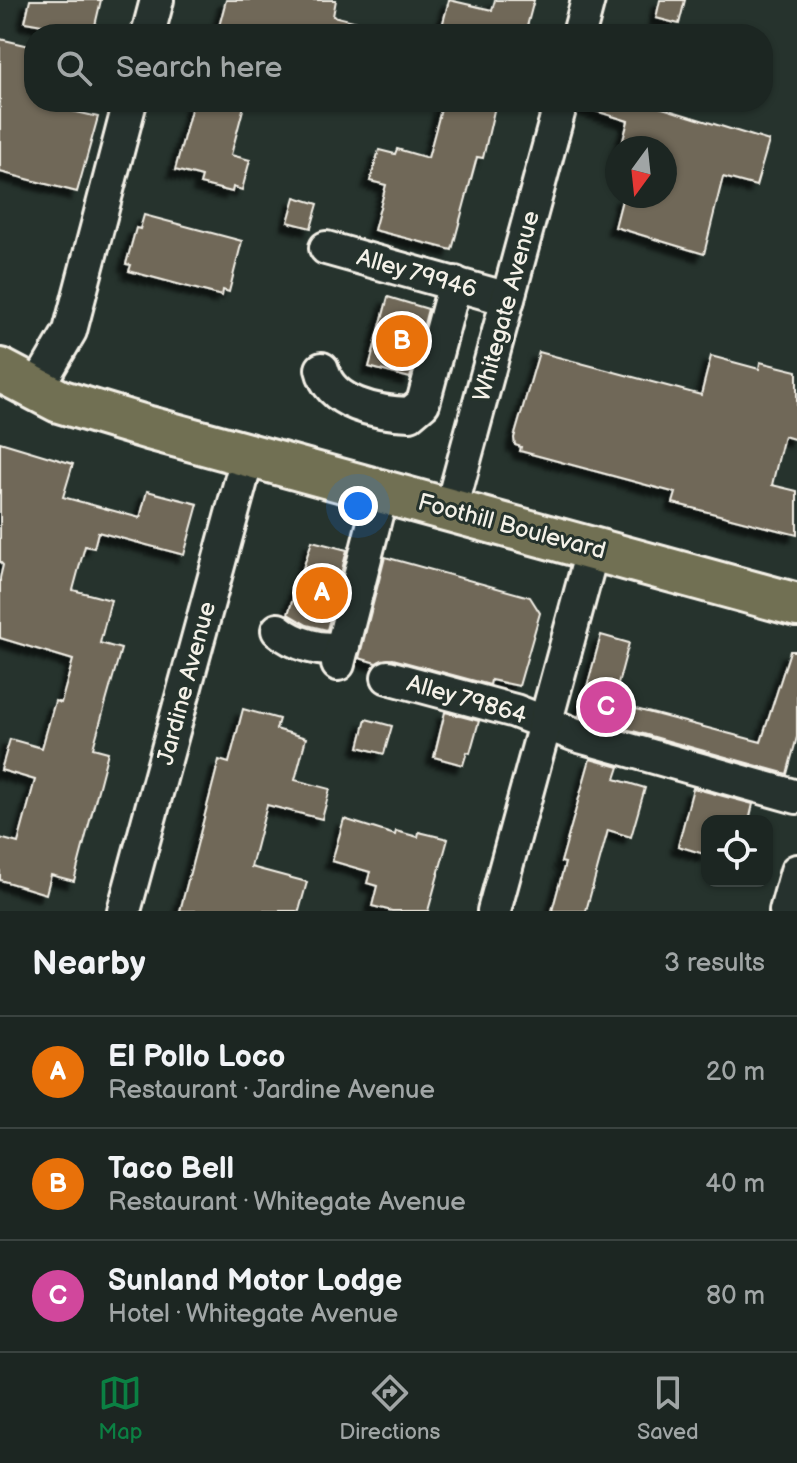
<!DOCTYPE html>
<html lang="en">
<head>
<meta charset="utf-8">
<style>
  :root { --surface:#1c2622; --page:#252e2a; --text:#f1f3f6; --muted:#a0a5a5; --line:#3a4340; --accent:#0b8043 }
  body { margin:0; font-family:"Balsamiq Sans",sans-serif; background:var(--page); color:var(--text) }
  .controls { position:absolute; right:24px; bottom:24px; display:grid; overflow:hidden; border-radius:16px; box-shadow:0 2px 6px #0004 }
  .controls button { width:72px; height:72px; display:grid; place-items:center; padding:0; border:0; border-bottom:2px solid var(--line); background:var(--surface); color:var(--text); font:40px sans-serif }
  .compass { position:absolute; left:605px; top:136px; width:72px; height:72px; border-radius:50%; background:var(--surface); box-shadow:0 2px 6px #0004; rotate:195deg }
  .you { position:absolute; left:358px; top:506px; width:28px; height:28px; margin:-20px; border:6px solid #fff; border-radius:50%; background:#1a73e8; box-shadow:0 0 0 12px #1a73e833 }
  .badge { display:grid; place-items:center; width:52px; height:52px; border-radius:50%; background:var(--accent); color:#fff; font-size:26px; font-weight:700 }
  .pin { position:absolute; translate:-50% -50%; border:4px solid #fff; box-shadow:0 2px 8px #0006 }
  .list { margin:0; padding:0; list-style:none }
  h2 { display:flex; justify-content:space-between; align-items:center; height:104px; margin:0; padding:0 32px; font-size:34px }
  h2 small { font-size:26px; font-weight:400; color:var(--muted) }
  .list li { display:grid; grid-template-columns:52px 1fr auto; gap:24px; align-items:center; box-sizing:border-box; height:112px; padding:0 32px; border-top:2px solid var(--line) }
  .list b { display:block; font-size:30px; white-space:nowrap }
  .list p { margin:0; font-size:26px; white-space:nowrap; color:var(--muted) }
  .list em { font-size:26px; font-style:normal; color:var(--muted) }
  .icon { flex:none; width:44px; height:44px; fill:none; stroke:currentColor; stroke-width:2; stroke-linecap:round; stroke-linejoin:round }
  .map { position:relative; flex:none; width:797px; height:911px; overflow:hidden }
  .search { position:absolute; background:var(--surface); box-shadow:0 2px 6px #0004; left:24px; right:24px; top:24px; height:88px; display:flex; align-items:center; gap:20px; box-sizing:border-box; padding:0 28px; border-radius:32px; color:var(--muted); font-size:30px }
  .sheet { height:440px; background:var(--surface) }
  nav { display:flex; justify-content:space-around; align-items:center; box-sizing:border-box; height:112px; border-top:2px solid var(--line); background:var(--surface); font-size:22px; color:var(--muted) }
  nav a { display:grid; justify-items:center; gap:4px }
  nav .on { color:var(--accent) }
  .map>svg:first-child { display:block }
  .building { fill:#706859; stroke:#f4f1e8; stroke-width:2; filter:url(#shadow) }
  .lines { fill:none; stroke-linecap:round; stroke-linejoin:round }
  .minor-casing { stroke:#f4f1e8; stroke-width:38 }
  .major-casing { stroke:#f4f1e8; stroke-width:48 }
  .minor { stroke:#26332d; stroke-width:32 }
  .major { stroke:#716f52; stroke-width:42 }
  .labels { text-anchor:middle; stroke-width:6; stroke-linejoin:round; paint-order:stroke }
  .street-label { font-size:24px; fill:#f4f1e8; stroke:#26332d }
</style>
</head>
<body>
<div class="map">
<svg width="797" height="911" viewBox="0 0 797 911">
  <defs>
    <filter id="shadow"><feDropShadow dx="-7" dy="7" stdDeviation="2" flood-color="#0009"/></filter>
  </defs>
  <rect width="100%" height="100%" fill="#26332d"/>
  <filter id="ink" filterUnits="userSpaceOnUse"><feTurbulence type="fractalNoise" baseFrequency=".0125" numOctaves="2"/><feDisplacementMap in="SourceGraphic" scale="16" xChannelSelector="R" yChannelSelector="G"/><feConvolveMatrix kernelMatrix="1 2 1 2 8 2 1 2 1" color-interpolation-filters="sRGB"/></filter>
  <g filter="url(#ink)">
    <g class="building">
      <path d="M30,0H101L93,34L25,22Z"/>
      <path d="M226,0H336L333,16L374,26L373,34H217Z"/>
      <path d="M449,0L492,10L495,0H534L525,34H440Z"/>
      <path d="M660,0H685L679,24L656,18Z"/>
      <path d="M0,39L34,47V102L98,117L77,192L0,172Z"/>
      <path d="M193,102H245L231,155L250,160L242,190L233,187L232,192L200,184L202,177L175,170Z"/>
      <path d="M443,102H496L483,158L477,157L452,250L374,230L386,185L370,181L379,150L395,154L397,149L428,158Z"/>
      <path d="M584,102H643L769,141L756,186L723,177L704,254L615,227L623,196H665V148H621L628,121L583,107Z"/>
      <path d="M295,197L318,204L311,228L288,222Z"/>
      <path d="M144,215L242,241L229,292L223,290L222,296L129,271L131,265L126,264L136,228L140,229Z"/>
      <path d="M388,297L428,309L410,378L369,367Z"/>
      <path d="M539,352L701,395L711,356L759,369L760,362L797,371V440L784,436L772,485L797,491V535L673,503L676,493L520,451L521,447L515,445L514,438Z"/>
      <path d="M0,442L73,464L63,497L140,518L147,491L198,504L184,555L98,532L94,548L85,546L73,590L111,600L100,643L121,649L93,748L108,752L74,881L51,875L46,894L0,880V838L18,843L35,780L1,770L10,739L42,748L55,701L61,703L73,660L0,638V578L3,565L0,562Z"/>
      <path d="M312,541L347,550L327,630L307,625L288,614Z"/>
      <path d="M385,557L530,597L540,613L519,686L491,680L490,685L393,659L376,663L359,658Z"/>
      <path d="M601,635L629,643L613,703L761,742L790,651H797V737L787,774L579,716Z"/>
      <path d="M243,709L279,719L276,729L306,738L295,780L330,789L322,819L267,805L251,867L307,882L299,911H180L219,760L229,763Z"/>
      <path d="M445,712L479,721L470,753L467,752L463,765L434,757Z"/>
      <path d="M366,719L392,726L384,754L359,747Z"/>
      <path d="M590,759L619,767L615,779L645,788L631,837L608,830L586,911H552L565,863L561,862Z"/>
      <path d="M693,788L753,804L749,821H707V855L678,846Z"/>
      <path d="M344,819L395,835L396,831L418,837L419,832L448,839L428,911H392L372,906L377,886L367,883L370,872L332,861Z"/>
    </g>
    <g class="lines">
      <defs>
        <g id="minor">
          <path d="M148,34L157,0"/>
          <path d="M579,34L588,0"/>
          <path d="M326,248L508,299"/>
          <path d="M322,369C330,404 378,413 410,414L423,403L455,283"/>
          <path d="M36,389L70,331L130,102"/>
          <path d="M451,509L561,102"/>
          <path d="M278,630C293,643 325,654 343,646"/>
          <path d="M338,664L382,491"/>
          <path d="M388,677L515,711L576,735L797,797"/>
          <path d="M124,911L248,455"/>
          <path d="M494,911L593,548"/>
          <path d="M786,911L797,871"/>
        </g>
        <path id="major" d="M0,370L59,401L149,428L797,605"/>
      </defs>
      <use href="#minor" class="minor-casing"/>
      <use href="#major" class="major-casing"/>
      <use href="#minor" class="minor"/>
      <use href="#major" class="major"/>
    </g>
  </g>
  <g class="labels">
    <g class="street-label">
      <text transform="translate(417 273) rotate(16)" y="8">Alley 79946</text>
      <text transform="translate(506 306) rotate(-75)" y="8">Whitegate Avenue</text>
      <text transform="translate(512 526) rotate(15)" y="8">Foothill Boulevard</text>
      <text transform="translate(186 683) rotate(-75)" y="8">Jardine Avenue</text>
      <text transform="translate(467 699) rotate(16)" y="8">Alley 79864</text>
    </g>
  </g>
</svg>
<div class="controls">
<button><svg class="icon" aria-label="locate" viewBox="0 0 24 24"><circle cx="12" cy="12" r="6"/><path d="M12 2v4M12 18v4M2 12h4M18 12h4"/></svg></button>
</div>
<svg class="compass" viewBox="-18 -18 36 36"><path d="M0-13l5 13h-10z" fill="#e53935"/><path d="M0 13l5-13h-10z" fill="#a0a5a5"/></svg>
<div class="you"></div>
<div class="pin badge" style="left:322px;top:593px;background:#e8710a">A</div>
<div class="pin badge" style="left:402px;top:341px;background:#e8710a">B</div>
<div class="pin badge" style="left:606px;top:707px;background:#d1479c">C</div>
<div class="search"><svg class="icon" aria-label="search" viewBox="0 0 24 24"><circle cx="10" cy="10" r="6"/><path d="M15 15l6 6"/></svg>Search here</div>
</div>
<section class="sheet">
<h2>Nearby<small>3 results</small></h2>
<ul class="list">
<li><span class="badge" style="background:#e8710a">A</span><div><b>El Pollo Loco</b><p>Restaurant · Jardine Avenue</p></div><em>20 m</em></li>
<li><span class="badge" style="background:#e8710a">B</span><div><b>Taco Bell</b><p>Restaurant · Whitegate Avenue</p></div><em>40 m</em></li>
<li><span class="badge" style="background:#d1479c">C</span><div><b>Sunland Motor Lodge</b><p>Hotel · Whitegate Avenue</p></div><em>80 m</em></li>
</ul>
</section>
<nav>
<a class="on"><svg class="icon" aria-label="map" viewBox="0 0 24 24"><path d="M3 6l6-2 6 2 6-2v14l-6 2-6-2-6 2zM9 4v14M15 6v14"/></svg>Map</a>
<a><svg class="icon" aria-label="directions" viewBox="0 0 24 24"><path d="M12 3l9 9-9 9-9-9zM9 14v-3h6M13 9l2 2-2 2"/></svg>Directions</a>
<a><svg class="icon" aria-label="saved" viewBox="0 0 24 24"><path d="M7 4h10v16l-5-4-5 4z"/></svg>Saved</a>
</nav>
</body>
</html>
